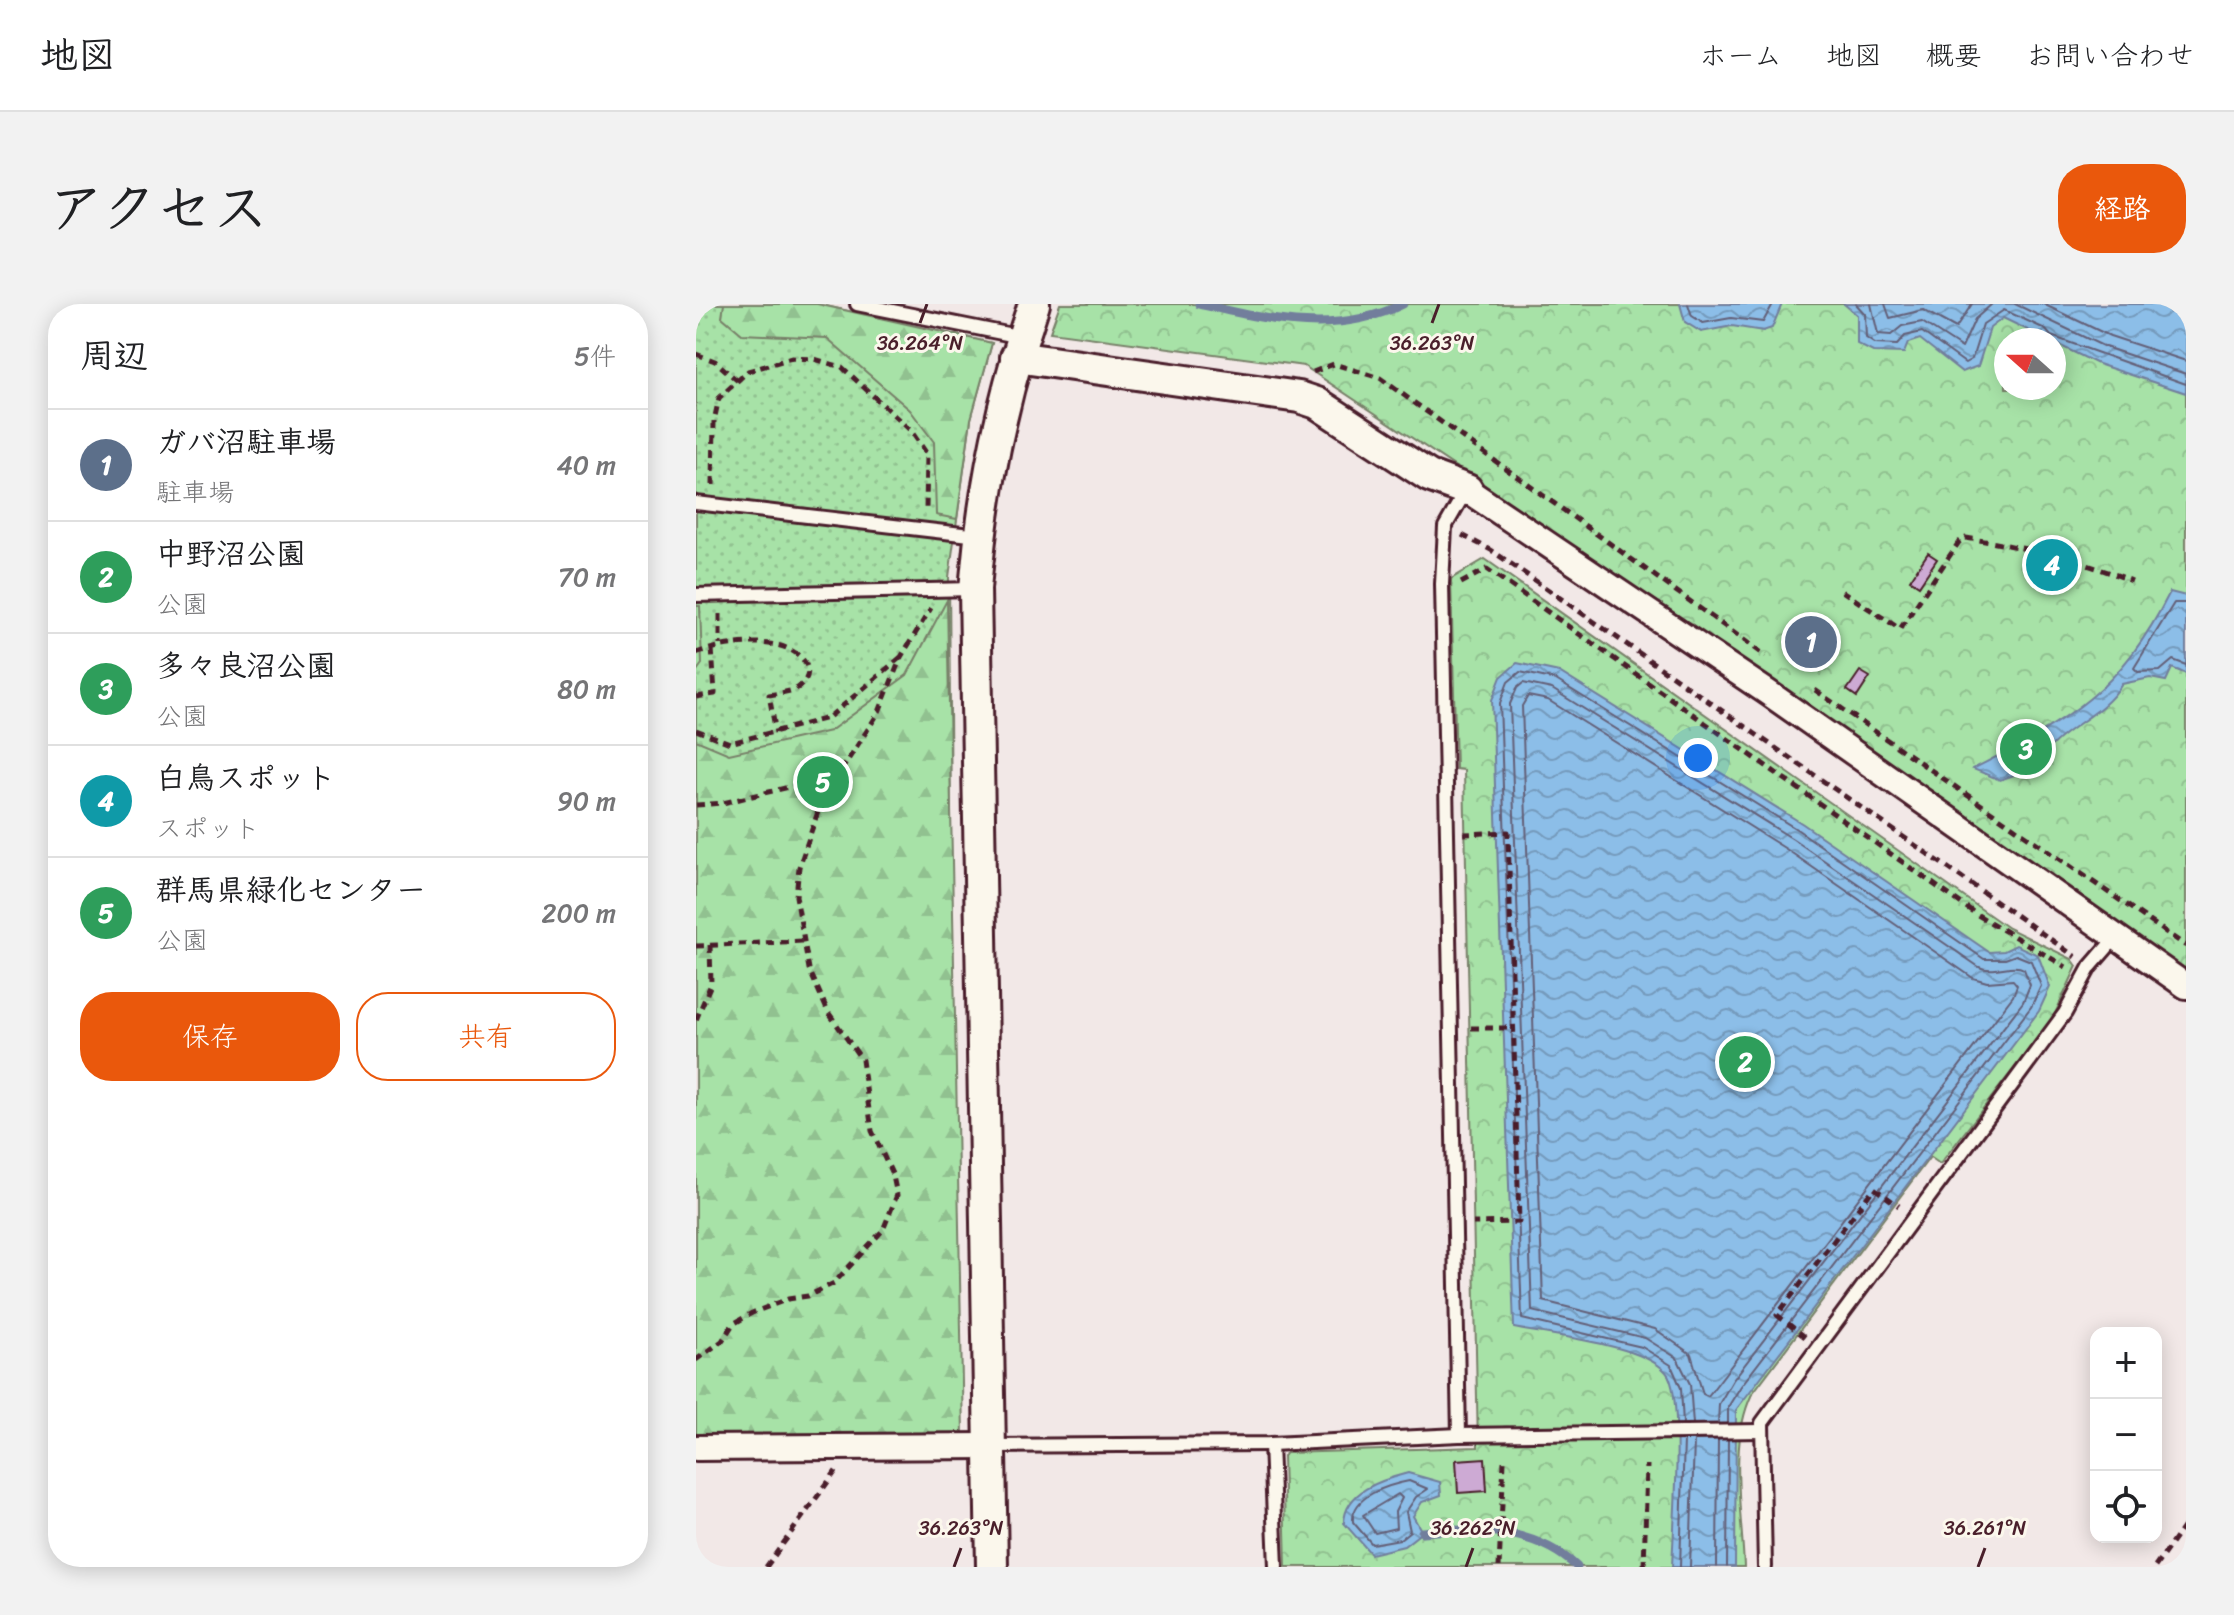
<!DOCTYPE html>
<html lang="ja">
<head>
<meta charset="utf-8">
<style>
  :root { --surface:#fff; --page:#f2f2f2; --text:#202124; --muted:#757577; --line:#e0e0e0; --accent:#ea580c }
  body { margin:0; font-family:Sriracha,"Klee One",sans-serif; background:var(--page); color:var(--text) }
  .controls { position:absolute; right:24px; bottom:24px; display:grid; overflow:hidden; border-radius:16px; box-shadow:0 4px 20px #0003 }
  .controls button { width:72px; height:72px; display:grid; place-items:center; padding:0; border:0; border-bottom:2px solid var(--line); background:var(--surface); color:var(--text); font:40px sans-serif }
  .compass { position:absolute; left:1298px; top:24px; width:72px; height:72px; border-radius:50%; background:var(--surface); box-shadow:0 4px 20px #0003; rotate:291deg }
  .you { position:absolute; left:1002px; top:454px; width:28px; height:28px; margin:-20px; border:6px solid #fff; border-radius:50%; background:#1a73e8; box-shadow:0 0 0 12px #1a73e833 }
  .badge { display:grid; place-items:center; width:52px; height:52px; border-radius:50%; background:var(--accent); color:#fff; font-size:26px; font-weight:700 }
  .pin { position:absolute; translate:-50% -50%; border:4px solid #fff; box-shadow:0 2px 8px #0006 }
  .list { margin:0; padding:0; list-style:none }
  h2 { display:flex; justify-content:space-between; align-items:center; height:104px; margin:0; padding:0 32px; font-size:34px }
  h2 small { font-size:26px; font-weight:400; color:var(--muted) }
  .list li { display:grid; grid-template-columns:52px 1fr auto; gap:24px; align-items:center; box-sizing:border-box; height:112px; padding:0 32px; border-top:2px solid var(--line) }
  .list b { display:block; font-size:30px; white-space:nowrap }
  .list p { margin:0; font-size:26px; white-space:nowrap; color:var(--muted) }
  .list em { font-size:26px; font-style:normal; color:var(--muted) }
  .actions { display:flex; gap:16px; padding:24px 32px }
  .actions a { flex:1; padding:18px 0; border:2px solid var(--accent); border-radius:32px; text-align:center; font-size:28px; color:var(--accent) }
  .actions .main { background:var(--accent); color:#fff }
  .icon { flex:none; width:44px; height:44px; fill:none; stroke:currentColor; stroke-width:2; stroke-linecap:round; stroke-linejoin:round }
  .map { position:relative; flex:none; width:1490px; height:1263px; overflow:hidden; border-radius:32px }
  header { display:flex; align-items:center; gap:48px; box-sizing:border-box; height:112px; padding:0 40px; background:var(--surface); border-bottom:2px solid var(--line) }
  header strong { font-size:38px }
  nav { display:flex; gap:44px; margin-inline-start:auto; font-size:28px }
  .intro { display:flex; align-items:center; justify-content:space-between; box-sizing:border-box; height:192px; padding:0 48px }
  h1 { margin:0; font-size:56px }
  .button { padding:20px 36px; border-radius:32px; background:var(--accent); color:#fff; font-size:28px; font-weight:700 }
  main { display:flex; gap:48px; padding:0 48px }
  aside { flex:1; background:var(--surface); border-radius:32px; box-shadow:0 4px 20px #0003 }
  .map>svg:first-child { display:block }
  .grass { fill:url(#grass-dots); stroke:#788069; stroke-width:2 }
  .forest { fill:url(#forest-firs); stroke:#788069; stroke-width:2 }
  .park { fill:url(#park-crowns); stroke:#788069; stroke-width:2; fill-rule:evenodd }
  .water { fill:url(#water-waves); stroke:#727e9c; stroke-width:2 }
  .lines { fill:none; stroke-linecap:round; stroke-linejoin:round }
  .shore { stroke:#645f77; stroke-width:2 }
  .stream { stroke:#727e9c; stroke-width:9 }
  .building { fill:#cdaad4; stroke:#4a1f2b; stroke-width:2 }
  .service-casing { stroke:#4a1f2b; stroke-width:18 }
  .minor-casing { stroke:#4a1f2b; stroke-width:30 }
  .tertiary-casing { stroke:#4a1f2b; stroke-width:36 }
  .path { stroke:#4a1f2b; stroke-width:5; stroke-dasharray:8 6; stroke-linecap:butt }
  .service { stroke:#fbf7ec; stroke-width:12 }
  .minor { stroke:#fbf7ec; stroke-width:24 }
  .tertiary { stroke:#fbf7ec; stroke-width:30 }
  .ticks { fill:none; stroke:#4a1f2b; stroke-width:3 }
  .ticks-label { font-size:20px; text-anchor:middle; fill:#4a1f2b; stroke:#fbf7ec; stroke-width:6; stroke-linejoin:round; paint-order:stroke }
</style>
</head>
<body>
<header>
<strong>地図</strong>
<nav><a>ホーム</a><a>地図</a><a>概要</a><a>お問い合わせ</a></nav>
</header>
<div class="intro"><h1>アクセス</h1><a class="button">経路</a></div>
<main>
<aside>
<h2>周辺<small>5件</small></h2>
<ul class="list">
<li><span class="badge" style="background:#5c6f8a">1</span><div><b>ガバ沼駐車場</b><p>駐車場</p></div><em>40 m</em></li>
<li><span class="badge" style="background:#2e9e5b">2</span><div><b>中野沼公園</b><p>公園</p></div><em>70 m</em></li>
<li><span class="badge" style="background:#2e9e5b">3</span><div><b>多々良沼公園</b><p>公園</p></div><em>80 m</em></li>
<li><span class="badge" style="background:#0f9aa8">4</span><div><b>白鳥スポット</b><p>スポット</p></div><em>90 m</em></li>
<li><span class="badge" style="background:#2e9e5b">5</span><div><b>群馬県緑化センター</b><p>公園</p></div><em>200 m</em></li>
</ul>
<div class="actions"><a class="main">保存</a><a>共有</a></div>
</aside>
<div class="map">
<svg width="1490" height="1263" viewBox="0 0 1490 1263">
  <defs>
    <pattern id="grass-dots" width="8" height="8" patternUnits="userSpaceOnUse" patternTransform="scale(2)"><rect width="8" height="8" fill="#a7e2a7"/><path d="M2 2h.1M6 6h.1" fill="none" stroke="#91c190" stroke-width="1.8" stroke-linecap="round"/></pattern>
    <pattern id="forest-firs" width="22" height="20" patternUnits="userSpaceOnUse" patternTransform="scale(2)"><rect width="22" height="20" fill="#a7e2a7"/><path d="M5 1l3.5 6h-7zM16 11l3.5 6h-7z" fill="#91c190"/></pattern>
    <pattern id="park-crowns" width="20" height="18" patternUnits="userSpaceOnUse" patternTransform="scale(2)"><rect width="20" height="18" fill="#a7e2a7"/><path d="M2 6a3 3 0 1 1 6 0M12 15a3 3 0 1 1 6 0" fill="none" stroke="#91c190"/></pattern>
    <pattern id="water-waves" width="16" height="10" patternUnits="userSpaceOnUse" patternTransform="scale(2)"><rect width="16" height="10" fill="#8cbee8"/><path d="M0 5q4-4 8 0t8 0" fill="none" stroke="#749abc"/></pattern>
  </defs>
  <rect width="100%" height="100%" fill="#f2e8e7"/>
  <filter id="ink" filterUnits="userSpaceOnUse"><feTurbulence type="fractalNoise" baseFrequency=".0125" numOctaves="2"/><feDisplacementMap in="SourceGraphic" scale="16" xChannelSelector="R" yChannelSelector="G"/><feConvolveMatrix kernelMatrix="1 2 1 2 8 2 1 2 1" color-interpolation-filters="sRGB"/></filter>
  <g filter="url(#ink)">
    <path class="grass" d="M0,0H121L296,39L275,115L253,273L256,659L0,1132Z"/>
    <g class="forest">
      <path d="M28,0H121L296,39L275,115L261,215L240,211L238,138L214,106L131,34L46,30L26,13Z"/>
      <path d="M251,296L267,1131L0,1132V436L33,450L134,427L211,371Z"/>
      <path d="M0,302H4L6,360L0,368Z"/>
    </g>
    <g class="park">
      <path d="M364,0H1490V668L914,266L608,62L354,28ZM1310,36H1358V84H1310Z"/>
      <path d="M789,255L1312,624L1376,655L1381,662L1357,714L1244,860L1234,853L1056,1090C1032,1140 1046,1209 1048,1263H590L587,1152L591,1149L782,1143L768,466L760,465L755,275Z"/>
    </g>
    <g class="water">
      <path d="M984,0H1086L1076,24L1067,27L1036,22L1005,28L989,18Z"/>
      <path d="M1148,0H1490V89L1402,60L1307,14L1294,24L1282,62L1266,68L1224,35L1212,39L1208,49L1177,48L1161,40V11Z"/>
      <path d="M1474,288L1490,292V370L1476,364L1470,377L1454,374L1426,380C1404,416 1358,425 1341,463L1304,476L1277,465C1374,414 1423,389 1474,288Z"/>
      <path d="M821,359L863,368L1107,520L1293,648L1308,647L1320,641L1342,651L1354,683L1343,707L1040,1106L1039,1263H976C977,1230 989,1088 970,1068C945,1040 856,1032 818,1024L796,396L805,373Z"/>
      <path d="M712,1169L744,1178L745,1191L726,1198L717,1212L726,1228L708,1242L675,1250L648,1219C649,1187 685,1176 712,1169Z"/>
    </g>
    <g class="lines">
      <g class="shore">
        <path d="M992,0L996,12L1007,19L1035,14L1067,18L1077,0"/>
        <path d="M1160,0L1169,10L1170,34L1179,40L1201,41L1209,32L1226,28L1269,59L1276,55L1287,20L1308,6L1349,25L1355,32L1490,80"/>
        <path d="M1175,0L1182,30L1195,31L1206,22L1226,18L1266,44L1279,15L1296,0"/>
        <path d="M1189,0L1194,14L1227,6L1260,24L1276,0"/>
        <path d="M1319,0L1409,43L1490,70"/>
        <path d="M1347,0L1414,32L1490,57"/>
        <path d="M1490,299H1478L1438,364L1442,368L1464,367L1477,356L1490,361"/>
        <path d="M832,392L852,396L1090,545L1277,674L1291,678L1317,676L1321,681L1317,692L1012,1092L1007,1090L995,1050L959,1025L847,997L826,402Z"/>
        <path d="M987,1120L985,1084L975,1061L946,1043L826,1015L804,399L812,378L824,368L860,376L1102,526L1288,655H1309L1320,651L1335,657L1345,682L1335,703L1045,1082L1032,1103V1119"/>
        <path d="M997,1120L994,1080L981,1054L949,1034L836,1007L814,400L821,384L827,379L856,385L1097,535L1283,663C1298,670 1316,658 1328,665L1334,681L1327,698L1037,1076L1023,1100L1022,1120"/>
        <path d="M713,1177L732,1185L720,1193L710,1208L714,1227L704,1235L676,1240L657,1218C655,1192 692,1181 713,1177Z"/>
        <path d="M702,1190L706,1194L699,1208L700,1224L679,1229L667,1211Z"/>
        <path d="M984,1263L988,1136"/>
        <path d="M994,1263L998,1136"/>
        <path d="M1021,1263L1022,1136"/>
        <path d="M1031,1263L1032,1135"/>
      </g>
      <g class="stream">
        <path d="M503,0C573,16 640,33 707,0"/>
        <path d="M726,1228C780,1223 840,1224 881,1263"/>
      </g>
    </g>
    <g class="building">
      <path d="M1232,249L1241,255L1223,282L1214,276Z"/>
      <path d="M1164,367L1174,373L1161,393L1151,386Z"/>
      <path d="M789,1154L791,1187L762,1189L760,1156Z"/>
    </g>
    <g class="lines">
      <defs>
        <g id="service">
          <path d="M161,0L326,33"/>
          <path d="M0,199L283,232"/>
          <path d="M0,291L279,285"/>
          <path d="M763,1131L746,280L749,223L769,188"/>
          <path d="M575,1140L580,1263"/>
          <path d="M293,1142L575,1140L763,1131L1066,1127"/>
          <path d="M1069,1263L1066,1119L1369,709L1394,663L1420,633"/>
        </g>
        <g id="minor">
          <path d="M771,186L1071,388L1490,682"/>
          <path d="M0,1144L293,1142"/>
        </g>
        <g id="tertiary">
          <path d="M320,53L603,93L621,99L733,172L771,186"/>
          <path d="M296,1263L279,285C287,187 306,93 338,0"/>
        </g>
      </defs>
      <use href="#service" class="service-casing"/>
      <use href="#minor" class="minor-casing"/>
      <use href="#tertiary" class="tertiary-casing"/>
      <g class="path">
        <path d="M0,50L19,57L42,77"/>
        <path d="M617,68L638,60L684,74L1070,352"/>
        <path d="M17,181L18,117L23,94L52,67L96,54L118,55L146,63L215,127L231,150L230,206"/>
        <path d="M766,231L795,246L1380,653"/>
        <path d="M765,279L791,265L1280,610L1370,663"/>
        <path d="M1146,287L1204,325L1263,238L1270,234C1328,243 1381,255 1436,277"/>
        <path d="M24,310V341"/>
        <path d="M0,349C24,341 55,336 80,341C99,344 126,364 103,383C97,388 82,389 73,391L80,429"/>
        <path d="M1119,386L1490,642"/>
        <path d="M0,393L19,390L16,344"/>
        <path d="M0,426L34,439L132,414L205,353"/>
        <path d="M0,501L27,499L139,472"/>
        <path d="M767,530L812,528L823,918L777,919"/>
        <path d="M0,642L108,637"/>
        <path d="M0,716L15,680L14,641"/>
        <path d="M775,724H818"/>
        <path d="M1109,1033L1081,1011L1178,884L1203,902"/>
        <path d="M0,1056L26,1037L37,1020L56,1009L92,995L112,992L138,979L187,926L201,891L197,872L176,827L166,756L132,708L113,665L100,592L103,563L126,496L183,408L205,353L235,304"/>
        <path d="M70,1263L140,1167"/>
        <path d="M803,1263L808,1157"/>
        <path d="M948,1263L951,1161"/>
        <path d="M1459,1263L1490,1219"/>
        <path d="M1481,1263L1490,1251"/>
      </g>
      <use href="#service" class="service"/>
      <use href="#minor" class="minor"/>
      <use href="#tertiary" class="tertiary"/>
    </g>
  </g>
  <path class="ticks" d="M224,19L231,0M736,19L743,0M258,1263L265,1244M770,1263L777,1244M1282,1263L1289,1244"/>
  <g class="ticks-label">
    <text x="224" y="46">36.264°N</text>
    <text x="736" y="46">36.263°N</text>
    <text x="265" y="1231">36.263°N</text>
    <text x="777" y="1231">36.262°N</text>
    <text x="1289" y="1231">36.261°N</text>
  </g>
</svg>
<div class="controls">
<button>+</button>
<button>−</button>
<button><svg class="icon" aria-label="locate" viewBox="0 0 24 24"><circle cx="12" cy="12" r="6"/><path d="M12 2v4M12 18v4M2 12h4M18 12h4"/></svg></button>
</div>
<svg class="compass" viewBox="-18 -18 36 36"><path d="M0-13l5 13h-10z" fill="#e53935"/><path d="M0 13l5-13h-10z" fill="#757577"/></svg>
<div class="you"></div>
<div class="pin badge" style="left:1115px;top:338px;background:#5c6f8a">1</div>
<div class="pin badge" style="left:1049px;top:758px;background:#2e9e5b">2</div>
<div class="pin badge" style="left:1330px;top:445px;background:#2e9e5b">3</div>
<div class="pin badge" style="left:1356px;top:261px;background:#0f9aa8">4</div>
<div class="pin badge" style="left:127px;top:478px;background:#2e9e5b">5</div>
</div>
</main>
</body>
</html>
